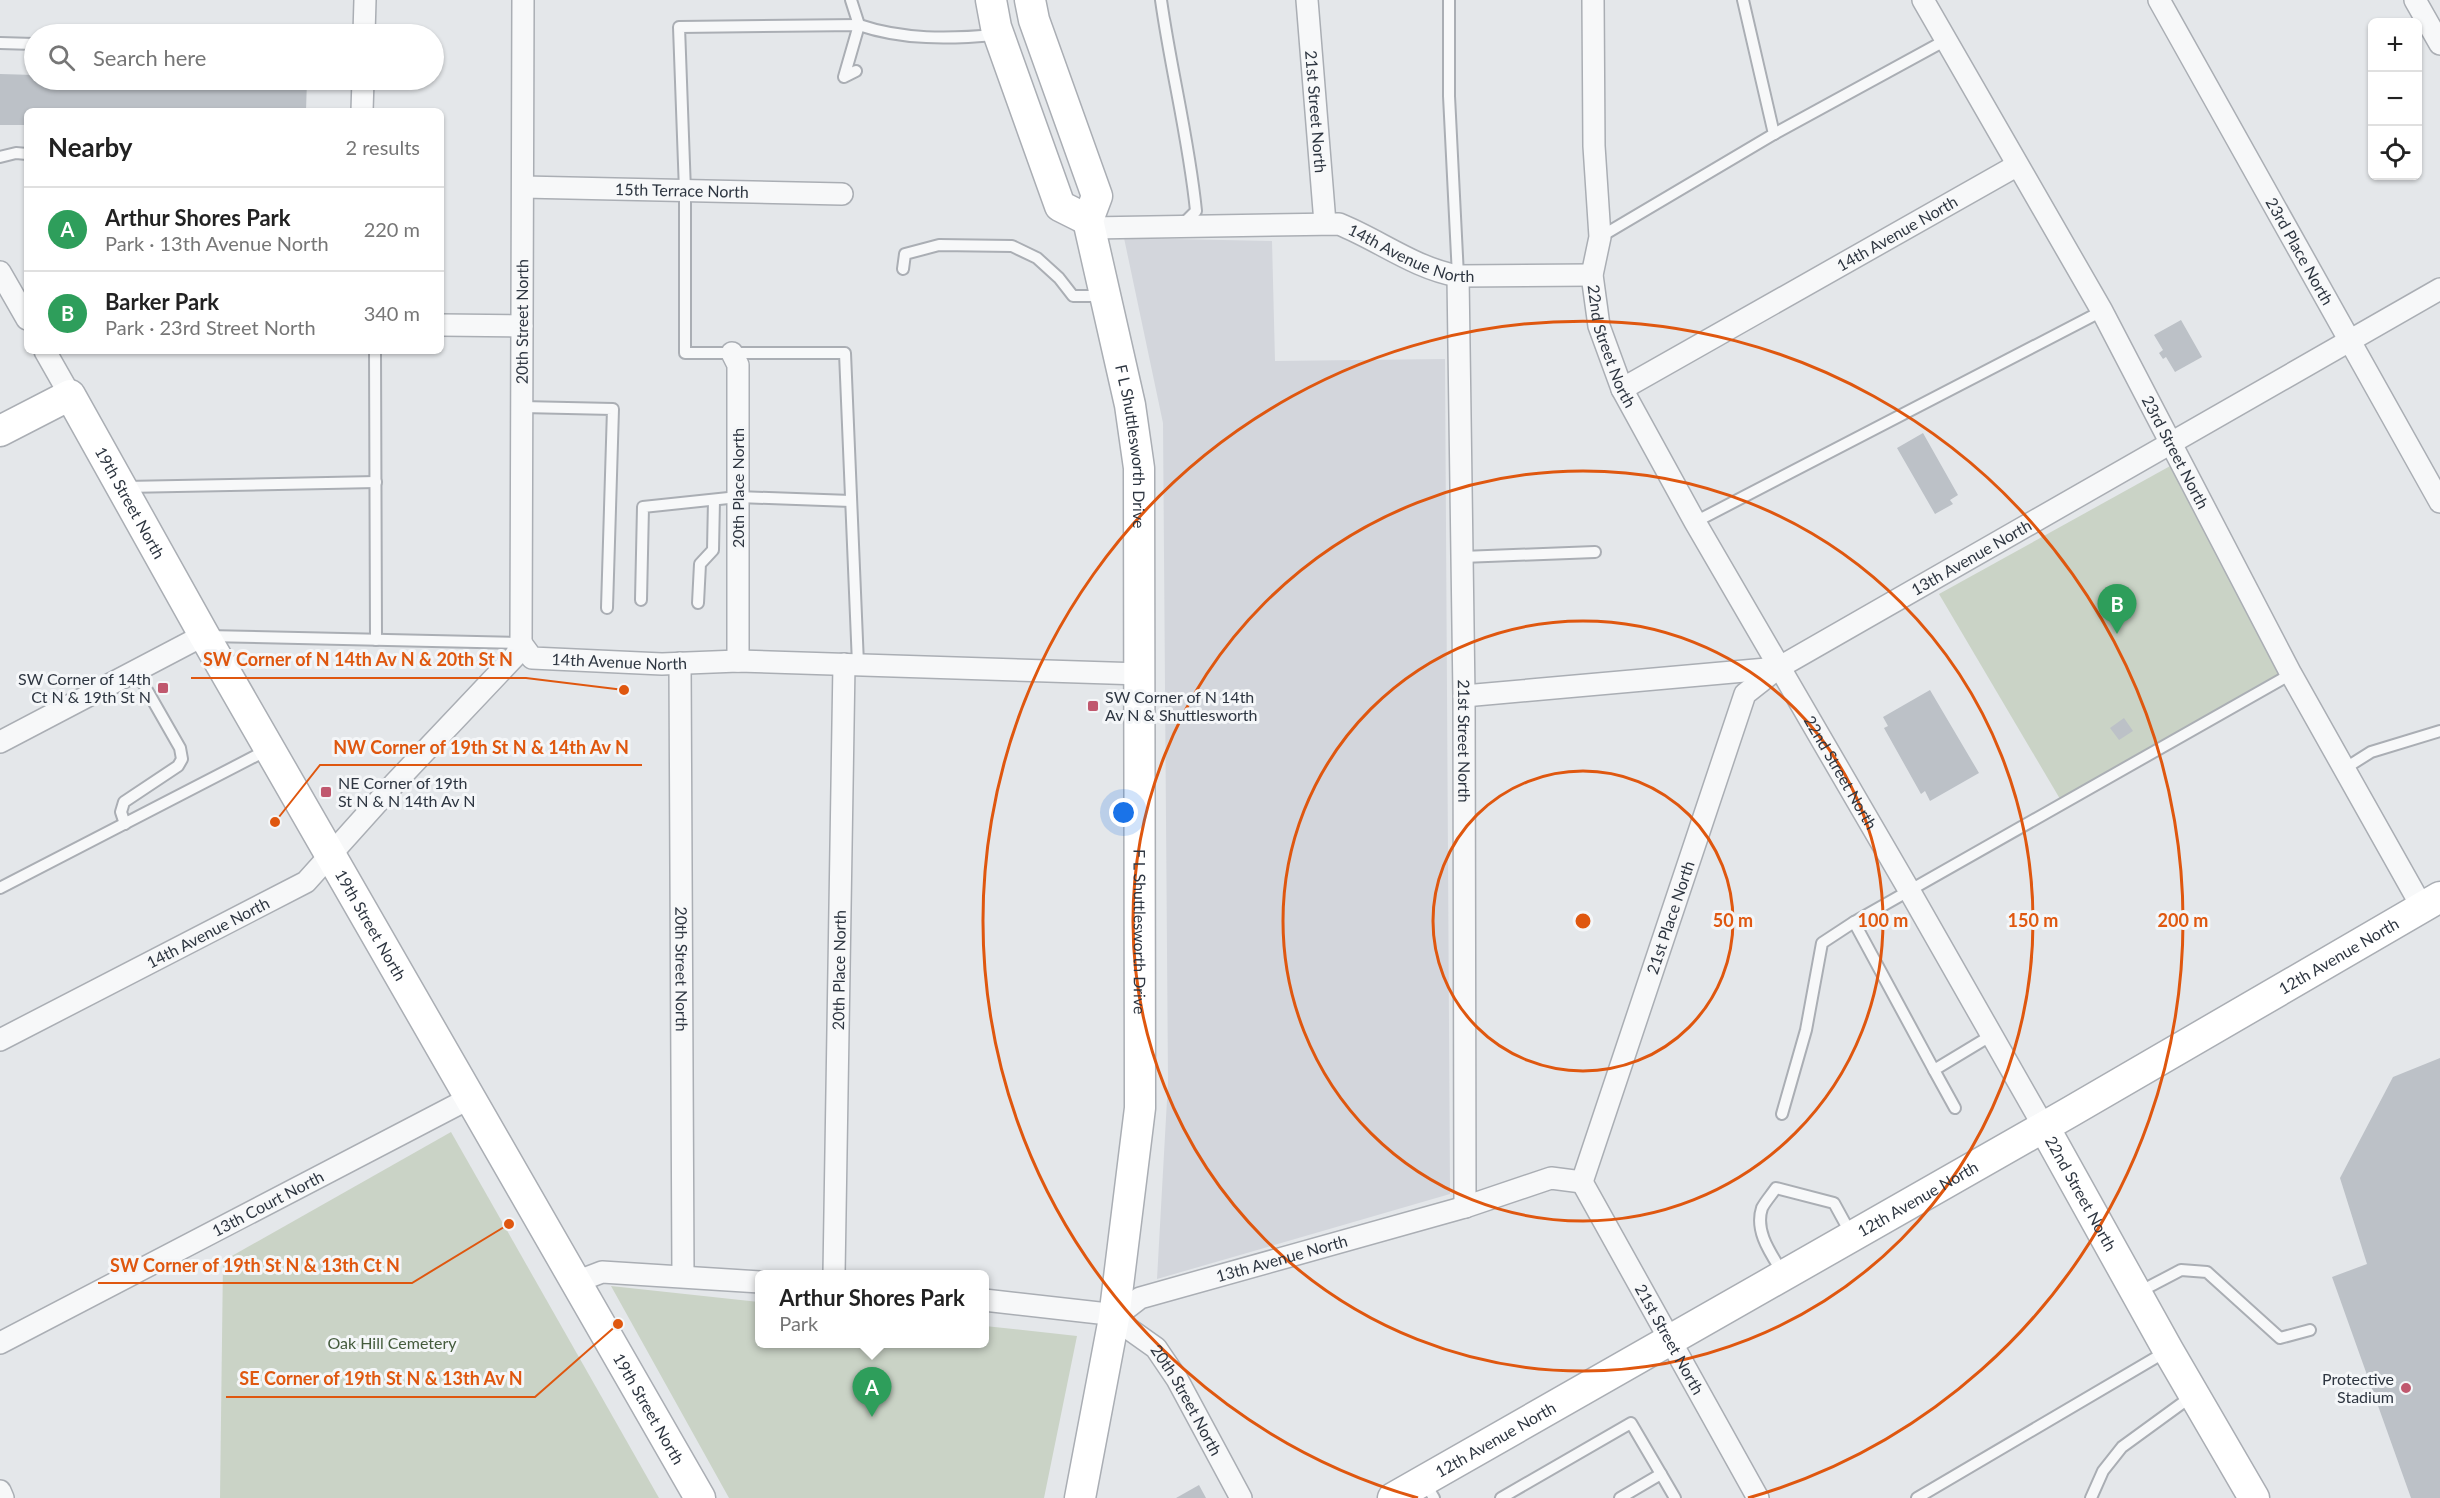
<!DOCTYPE html>
<html lang="en">
<head>
<meta charset="utf-8">
<style>
  :root { --surface:#fff; --page:#f2f2f2; --text:#222; --muted:#767676; --line:#e0e0e0; --accent:#c0586e }
  body { margin:0; font-family:Lato,sans-serif; background:var(--page); color:var(--text) }
  .controls { position:absolute; right:18px; top:18px; display:grid; overflow:hidden; border-radius:9px; box-shadow:0 2px 4px #0004 }
  .controls button { width:54px; height:54px; display:grid; place-items:center; padding:0; border:0; border-bottom:2px solid var(--line); background:var(--surface); color:var(--text); font:30px sans-serif }
  .you { position:absolute; left:1124px; top:813px; width:21px; height:21px; margin:-15px; border:4px solid #fff; border-radius:50%; background:#1a73e8; box-shadow:0 0 0 9px #1a73e833 }
  .badge { display:grid; place-items:center; width:39px; height:39px; border-radius:50%; background:var(--accent); color:#fff; font-size:20px; font-weight:700 }
  .pin { position:absolute; translate:-50% -50px; filter:drop-shadow(0 2px 3px #0008) }
  .pin::after { content:''; position:absolute; top:32px; width:21px; height:18px; background:inherit; clip-path:polygon(0 0,100% 0,50% 100%) }
  .popup { position:absolute; left:755px; top:1270px; width:234px; height:78px; box-sizing:border-box; display:grid; place-content:center; border-radius:9px; background:var(--surface); filter:drop-shadow(0 2px 4px #0005); font-size:20px; white-space:nowrap; color:var(--muted) }
  .popup b { font-size:22px; color:var(--text) }
  .popup::after { content:''; position:absolute; left:50%; top:100%; margin-left:-12px; border:12px solid transparent; border-top-color:var(--surface) }
  .list { margin:0; padding:0; list-style:none }
  h2 { display:flex; justify-content:space-between; align-items:center; height:78px; margin:0; padding:0 24px; font-size:26px }
  h2 small { font-size:20px; font-weight:400; color:var(--muted) }
  .list li { display:grid; grid-template-columns:39px 1fr auto; gap:18px; align-items:center; box-sizing:border-box; height:84px; padding:0 24px; border-top:2px solid var(--line) }
  .list b { display:block; font-size:22px; white-space:nowrap }
  .list p { margin:0; font-size:20px; white-space:nowrap; color:var(--muted) }
  .list em { font-size:20px; font-style:normal; color:var(--muted) }
  .icon { flex:none; width:33px; height:33px; fill:none; stroke:currentColor; stroke-width:2; stroke-linecap:round; stroke-linejoin:round }
  .map { position:relative; flex:none; width:2440px; height:1498px; overflow:hidden }
  .search { position:absolute; background:var(--surface); box-shadow:0 2px 4px #0004; left:24px; top:24px; width:420px; height:66px; display:flex; align-items:center; gap:15px; box-sizing:border-box; padding:0 21px; border-radius:33px; color:var(--muted); font-size:22px }
  .panel { position:absolute; background:var(--surface); box-shadow:0 2px 4px #0004; left:24px; top:108px; width:420px; height:246px; border-radius:9px }
  .map>svg:first-child { display:block }
  .built { fill:#d3d6dc }
  .green { fill:#cad3c6 }
  .building { fill:#bcc1c7 }
  .lines { fill:none; stroke-linecap:round; stroke-linejoin:round }
  .lane-casing { stroke:#aaaeb4; stroke-width:14 }
  .street-casing { stroke:#aaaeb4; stroke-width:24 }
  .secondary-casing { stroke:#aaaeb4; stroke-width:33 }
  .lane { stroke:#f7f8f9; stroke-width:10 }
  .street { stroke:#f7f8f9; stroke-width:21 }
  .secondary { stroke:#fff; stroke-width:30 }
  .ring { fill:none; stroke:#df570f; stroke-width:3 }
  .poi-dot { fill:#c0586e; stroke:#f4f6f8; stroke-width:2 }
  .labels { text-anchor:middle; stroke-width:6; stroke-linejoin:round; paint-order:stroke }
  .street-label { font-size:16px; fill:#2e3641; stroke:#f4f6f8 }
  .poi-label { font-size:16px; fill:#2e3641; stroke:#f4f6f8; text-anchor:end }
  .park-label { font-size:16px; fill:#445b3c; stroke:#f4f6f8 }
  .centre { fill:#df570f; stroke:#f4f6f8; stroke-width:3 }
  .ring-label { font-size:18px; text-anchor:middle; font-weight:bold; fill:#df570f; stroke:#f4f6f8; stroke-width:6; stroke-linejoin:round; paint-order:stroke }
  .leader { fill:none; stroke:#df570f; stroke-width:2 }
  .callout-dot { fill:#df570f; stroke:#f4f6f8; stroke-width:2 }
  .callout-label { font-size:18px; text-anchor:middle; font-weight:bold; fill:#df570f; stroke:#f4f6f8; stroke-width:6; stroke-linejoin:round; paint-order:stroke }
</style>
</head>
<body>
<div class="map">
<svg width="2440" height="1498" viewBox="0 0 2440 1498">
  <rect width="100%" height="100%" fill="#e4e7ea"/>
  <path class="built" d="M1124,238L1272,241L1275,361L1445,359L1450,1194L1157,1279L1168,1082L1163,423Z"/>
  <g class="green">
    <path d="M2181,460L2291,674L2063,804L1939,594Z"/>
    <path d="M451,1132L659,1498H220L223,1261Z"/>
    <path d="M611,1286L759,1302L760,1344H984L985,1326L1077,1336L1044,1498H729Z"/>
  </g>
  <g class="building">
    <path d="M0,74L34,75V80H307L306,111H27V125H0Z"/>
    <path d="M2181,320L2202,357L2175,372L2166,357L2163,359L2159,353L2163,350L2154,335Z"/>
    <path d="M1923,433L1958,495L1950,500L1953,504L1935,514L1897,448Z"/>
    <path d="M1930,690L1979,773L1930,801L1925,791L1921,794L1884,728L1888,726L1883,717Z"/>
    <path d="M2124,718L2133,731L2119,740L2110,728Z"/>
    <path d="M2440,1058V1498H2411L2332,1277L2367,1264L2340,1178L2393,1077Z"/>
    <path d="M1199,1485L1206,1498H1176Z"/>
  </g>
  <g class="lines">
    <defs>
      <g id="lane">
        <path d="M851,0L859,25L844,77L856,71"/>
        <path d="M1161,0C1171,71 1189,140 1196,211L1182,225"/>
        <path d="M1449,0V96L1458,276"/>
        <path d="M0,43L34,44"/>
        <path d="M1774,134L1946,40"/>
        <path d="M0,157L16,153L27,154"/>
        <path d="M1600,237L1774,134L1743,0"/>
        <path d="M903,269L905,254L939,245L1012,246L1037,258L1059,278L1073,296H1104"/>
        <path d="M375,351L376,640"/>
        <path d="M522,407L613,409L607,608"/>
        <path d="M125,487L376,482"/>
        <path d="M1695,522L2102,311"/>
        <path d="M1462,557L1595,552"/>
        <path d="M641,600L643,507L738,497L851,501"/>
        <path d="M698,603L700,564L713,550L714,500"/>
        <path d="M207,636L521,643"/>
        <path d="M858,664L845,353H685V191L679,27L859,25C903,40 949,39 996,35"/>
        <path d="M2344,769L2371,752L2440,731"/>
        <path d="M125,824L121,812L124,802L178,766L182,759L180,748L136,671"/>
        <path d="M0,888L269,749"/>
        <path d="M1854,922L2291,674"/>
        <path d="M1955,1108L1934,1070L1992,1035"/>
        <path d="M1782,1114L1806,1030L1822,943L1854,922L1934,1070"/>
        <path d="M1784,1275C1772,1255 1754,1232 1762,1208C1765,1202 1772,1194 1776,1188L1834,1203L1851,1234"/>
        <path d="M2139,1292L2181,1270L2207,1272L2280,1338L2310,1330"/>
        <path d="M1424,1481L1434,1498"/>
        <path d="M1501,1498L1631,1423L1661,1474"/>
        <path d="M1620,1498L1661,1474L1675,1498"/>
        <path d="M1917,1498L2167,1351"/>
        <path d="M2091,1498L2103,1471L2122,1447L2192,1396"/>
      </g>
      <g id="street">
        <path id="s1" d="M1307,0L1325,223"/>
        <path id="s2" d="M1593,0L1594,146L1600,237L1592,275L1599,326L1622,389L1695,522L1909,890L2044,1127"/>
        <path id="s3" d="M1923,0L2102,311L2291,674L2422,907"/>
        <path id="s4" d="M2159,0L2440,502"/>
        <path d="M2415,0L2440,44"/>
        <path d="M364,34L365,0"/>
        <path d="M362,111L363,80"/>
        <path id="s5" d="M523,187L842,194"/>
        <path id="s6" d="M1090,228L1339,224C1379,240 1414,268 1458,276L1592,275"/>
        <path d="M0,272L27,319"/>
        <path id="s7" d="M1458,276L1464,696L1465,1207"/>
        <path d="M441,325L522,326"/>
        <path d="M45,351L70,395"/>
        <path d="M732,353L738,365V661"/>
        <path id="s8" d="M1622,389L2016,166"/>
        <path id="s9" d="M521,643L532,658L662,664L738,661L1141,674"/>
        <path id="s10" d="M680,663L683,1276"/>
        <path id="s11" d="M1464,696L1778,668L2440,289"/>
        <path d="M0,742L204,635"/>
        <path id="s12" d="M0,1040L306,882L394,784L516,655L521,643L523,0"/>
        <path id="s13" d="M1582,1182L1745,694L1778,668"/>
        <path id="s14" d="M1582,1182L1758,1498"/>
        <path id="s15" d="M834,1274L844,664"/>
        <path d="M576,1282L602,1272L760,1282"/>
        <path id="s16" d="M984,1300L1108,1314L1156,1348L1177,1379L1241,1498"/>
        <path id="s17" d="M1114,1318L1140,1298L1465,1207L1551,1178L1582,1182"/>
        <path id="s18" d="M0,1343L470,1098"/>
        <path d="M0,1491L3,1498"/>
      </g>
      <g id="secondary">
        <path d="M991,0L996,27L1060,206L1088,220"/>
        <path id="s19" d="M1030,0L1034,20L1097,196L1088,220L1130,405L1139,468L1140,1108L1114,1318L1080,1498"/>
        <path id="s20" d="M0,431L70,395L204,635L700,1498"/>
        <path id="s21" d="M2044,1127L2168,1350L2254,1498"/>
        <path id="s22" d="M1393,1498L2070,1112L2440,897"/>
      </g>
    </defs>
    <use href="#lane" class="lane-casing"/>
    <use href="#street" class="street-casing"/>
    <use href="#secondary" class="secondary-casing"/>
    <use href="#lane" class="lane"/>
    <use href="#street" class="street"/>
    <use href="#secondary" class="secondary"/>
  </g>
  <g class="ring">
    <circle cx="1583" cy="921" r="150"/>
    <circle cx="1583" cy="921" r="300"/>
    <circle cx="1583" cy="921" r="450"/>
    <path d="M1418 1498A600 600 0 1 1 1748 1498"/>
  </g>
  <g class="poi-dot">
    <rect x="157" y="682" width="12" height="12" rx="3"/>
    <rect x="1087" y="700" width="12" height="12" rx="3"/>
    <rect x="320" y="786" width="12" height="12" rx="3"/>
    <circle cx="2406" cy="1388" r="6"/>
  </g>
  <g class="labels">
    <g class="street-label">
      <text dy="6" stroke="none"><textPath href="#s1" startOffset="112">21st Street North</textPath></text>
      <text dy="6" stroke="none"><textPath href="#s5" startOffset="159">15th Terrace North</textPath></text>
      <text dy="6" stroke="none"><textPath href="#s8" startOffset="316">14th Avenue North</textPath></text>
      <text dy="6" stroke="none"><textPath href="#s6" startOffset="328">14th Avenue North</textPath></text>
      <text dy="6" stroke="none"><textPath href="#s4" startOffset="288">23rd Place North</textPath></text>
      <text dy="6" stroke="none"><textPath href="#s12" startOffset="988">20th Street North</textPath></text>
      <text dy="6" stroke="none"><textPath href="#s2" startOffset="350">22nd Street North</textPath></text>
      <text dy="6" stroke="none"><textPath href="#s19" startOffset="464">F L Shuttlesworth Drive</textPath></text>
      <text dy="6" stroke="none"><textPath href="#s3" startOffset="518">23rd Street North</textPath></text>
      <text transform="translate(738 488) rotate(-90)" y="6">20th Place North</text>
      <text dy="6" stroke="none"><textPath href="#s20" startOffset="202">19th Street North</textPath></text>
      <text dy="6" stroke="none"><textPath href="#s11" startOffset="538">13th Avenue North</textPath></text>
      <text dy="6" stroke="none"><textPath href="#s9" startOffset="106">14th Avenue North</textPath></text>
      <text dy="6" stroke="none"><textPath href="#s7" startOffset="465">21st Street North</textPath></text>
      <text dy="6" stroke="none"><textPath href="#s2" startOffset="836">22nd Street North</textPath></text>
      <text dy="6" stroke="none"><textPath href="#s13" startOffset="279">21st Place North</textPath></text>
      <text dy="6" stroke="none"><textPath href="#s20" startOffset="688">19th Street North</textPath></text>
      <text dy="6" stroke="none"><textPath href="#s19" startOffset="950">F L Shuttlesworth Drive</textPath></text>
      <text dy="6" stroke="none"><textPath href="#s12" startOffset="234">14th Avenue North</textPath></text>
      <text dy="6" stroke="none"><textPath href="#s22" startOffset="1090">12th Avenue North</textPath></text>
      <text dy="6" stroke="none"><textPath href="#s10" startOffset="306">20th Street North</textPath></text>
      <text dy="6" stroke="none"><textPath href="#s15" startOffset="304">20th Place North</textPath></text>
      <text dy="6" stroke="none"><textPath href="#s21" startOffset="76">22nd Street North</textPath></text>
      <text dy="6" stroke="none"><textPath href="#s22" startOffset="604">12th Avenue North</textPath></text>
      <text dy="6" stroke="none"><textPath href="#s18" startOffset="302">13th Court North</textPath></text>
      <text dy="6" stroke="none"><textPath href="#s17" startOffset="180">13th Avenue North</textPath></text>
      <text dy="6" stroke="none"><textPath href="#s14" startOffset="180">21st Street North</textPath></text>
      <text dy="6" stroke="none"><textPath href="#s16" startOffset="244">20th Street North</textPath></text>
      <text dy="6" stroke="none"><textPath href="#s20" startOffset="1246">19th Street North</textPath></text>
      <text dy="6" stroke="none"><textPath href="#s22" startOffset="118">12th Avenue North</textPath></text>
    </g>
    <g class="poi-label">
      <text x="151" y="685">SW Corner of 14th<tspan x="151" dy="18">Ct N &amp; 19th St N</tspan></text>
      <text x="1105" y="703" text-anchor="start">SW Corner of N 14th<tspan x="1105" dy="18">Av N &amp; Shuttlesworth</tspan></text>
      <text x="338" y="789" text-anchor="start">NE Corner of 19th<tspan x="338" dy="18">St N &amp; N 14th Av N</tspan></text>
      <text x="2394" y="1385">Protective<tspan x="2394" dy="18">Stadium</tspan></text>
    </g>
    <g class="park-label">
      <text x="392" y="1349">Oak Hill Cemetery</text>
    </g>
  </g>
  <circle cx="1583" cy="921" r="9" class="centre"/>
  <g class="ring-label">
    <text x="1733" y="927">50 m</text>
    <text x="1883" y="927">100 m</text>
    <text x="2033" y="927">150 m</text>
    <text x="2183" y="927">200 m</text>
  </g>
  <path class="leader" d="M624 690L526 678H191M275 822L320 765H642M509 1224L412 1283H98M618 1324L535 1397H226"/>
  <g class="callout-dot">
    <circle cx="624" cy="690" r="6"/>
    <circle cx="275" cy="822" r="6"/>
    <circle cx="509" cy="1224" r="6"/>
    <circle cx="618" cy="1324" r="6"/>
  </g>
  <g class="callout-label">
    <text x="358" y="666">SW Corner of N 14th Av N &amp; 20th St N</text>
    <text x="481" y="754">NW Corner of 19th St N &amp; 14th Av N</text>
    <text x="255" y="1272">SW Corner of 19th St N &amp; 13th Ct N</text>
    <text x="381" y="1385">SE Corner of 19th St N &amp; 13th Av N</text>
  </g>
</svg>
<div class="controls">
<button>+</button>
<button>−</button>
<button><svg class="icon" aria-label="locate" viewBox="0 0 24 24"><circle cx="12" cy="12" r="6"/><path d="M12 2v4M12 18v4M2 12h4M18 12h4"/></svg></button>
</div>
<div class="you"></div>
<div class="pin badge" style="left:872px;top:1417px;background:#2e9e5b">A</div>
<div class="popup"><b>Arthur Shores Park</b>Park</div>
<div class="pin badge" style="left:2117px;top:634px;background:#2e9e5b">B</div>
<div class="search"><svg class="icon" aria-label="search" viewBox="0 0 24 24"><circle cx="10" cy="10" r="6"/><path d="M15 15l6 6"/></svg>Search here</div>
<section class="panel">
<h2>Nearby<small>2 results</small></h2>
<ul class="list">
<li><span class="badge" style="background:#2e9e5b">A</span><div><b>Arthur Shores Park</b><p>Park · 13th Avenue North</p></div><em>220 m</em></li>
<li><span class="badge" style="background:#2e9e5b">B</span><div><b>Barker Park</b><p>Park · 23rd Street North</p></div><em>340 m</em></li>
</ul>
</section>
</div>
</body>
</html>
